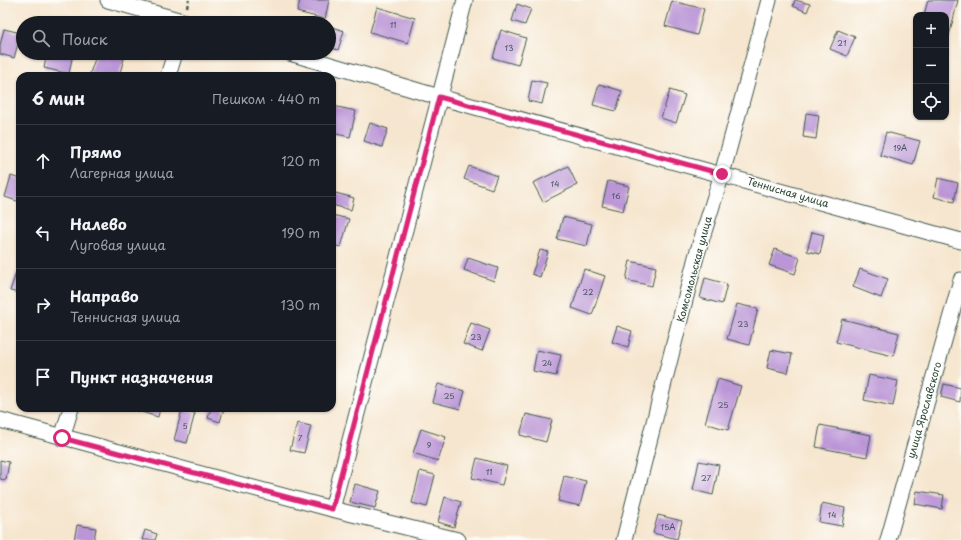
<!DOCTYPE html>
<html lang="ru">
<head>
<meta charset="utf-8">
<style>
  :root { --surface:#171b24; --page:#242831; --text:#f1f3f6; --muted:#9ea1a6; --line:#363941 }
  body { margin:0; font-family:"Playpen Sans",sans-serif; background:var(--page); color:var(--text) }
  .controls { position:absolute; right:12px; top:12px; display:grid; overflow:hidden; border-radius:8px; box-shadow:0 1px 3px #0004 }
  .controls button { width:36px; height:36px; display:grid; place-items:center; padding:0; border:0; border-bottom:1px solid var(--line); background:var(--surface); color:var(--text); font:20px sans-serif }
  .stop { position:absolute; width:12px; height:12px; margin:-9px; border:3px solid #db2777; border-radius:50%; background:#fff }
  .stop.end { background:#db2777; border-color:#fff; box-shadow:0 1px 4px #0008 }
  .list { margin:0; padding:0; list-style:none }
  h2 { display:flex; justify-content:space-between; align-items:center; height:52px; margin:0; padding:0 16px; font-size:17px }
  h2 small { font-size:13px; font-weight:400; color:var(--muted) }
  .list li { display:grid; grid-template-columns:26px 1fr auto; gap:12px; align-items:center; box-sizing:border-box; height:72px; padding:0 16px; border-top:1px solid var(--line) }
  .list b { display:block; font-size:15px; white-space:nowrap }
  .list p { margin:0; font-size:13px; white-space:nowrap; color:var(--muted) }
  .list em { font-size:13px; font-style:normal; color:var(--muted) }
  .icon { flex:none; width:22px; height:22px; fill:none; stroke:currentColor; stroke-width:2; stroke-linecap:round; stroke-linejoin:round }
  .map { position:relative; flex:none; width:961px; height:540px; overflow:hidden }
  .search { position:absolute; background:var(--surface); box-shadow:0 1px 3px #0004; left:16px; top:16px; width:320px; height:44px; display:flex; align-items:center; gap:10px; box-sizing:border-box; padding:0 14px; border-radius:22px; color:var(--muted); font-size:15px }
  .panel { position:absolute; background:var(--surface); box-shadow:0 1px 3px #0004; left:16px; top:72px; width:320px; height:340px; border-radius:12px }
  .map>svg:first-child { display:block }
  .building { fill:#bb96d7 }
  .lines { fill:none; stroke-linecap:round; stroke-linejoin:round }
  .minor-casing { stroke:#3f564b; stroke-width:17 }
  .path { stroke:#3f564b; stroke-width:2.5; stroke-dasharray:3 3; stroke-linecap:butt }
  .minor { stroke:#fff; stroke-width:15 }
  .route { stroke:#db2777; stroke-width:5 }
  .labels { text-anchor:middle; stroke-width:3; stroke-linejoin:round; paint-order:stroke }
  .number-label { font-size:8px; fill:#46535d }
  .street-label { font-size:10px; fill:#1f3d34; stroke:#fdfcf7 }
</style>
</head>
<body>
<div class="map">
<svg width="961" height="540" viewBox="0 0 961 540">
  <rect width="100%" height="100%" fill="#fdfcf7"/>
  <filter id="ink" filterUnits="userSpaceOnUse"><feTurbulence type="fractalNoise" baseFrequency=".025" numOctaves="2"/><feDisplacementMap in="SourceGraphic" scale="8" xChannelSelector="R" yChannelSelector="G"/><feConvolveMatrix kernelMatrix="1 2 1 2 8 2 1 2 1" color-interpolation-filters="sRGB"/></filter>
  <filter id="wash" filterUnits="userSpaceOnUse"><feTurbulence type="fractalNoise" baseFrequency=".012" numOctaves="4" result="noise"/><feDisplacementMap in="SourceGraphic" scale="16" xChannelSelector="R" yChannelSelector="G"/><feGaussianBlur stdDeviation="0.9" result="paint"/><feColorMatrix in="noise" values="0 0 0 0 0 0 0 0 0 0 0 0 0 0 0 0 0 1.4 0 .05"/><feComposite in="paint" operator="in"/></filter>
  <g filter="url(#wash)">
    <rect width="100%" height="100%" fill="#f6e6cf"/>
    <g id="blocks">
      <g class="building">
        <path d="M300,0H329L325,19L297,12Z"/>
        <path d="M795,0L810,4L807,12L793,6Z"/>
        <path d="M928,0H958L949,36L946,35V15H924Z"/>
        <path d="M672,1L704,9L697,35L665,26Z"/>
        <path d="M517,4L531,9L525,25L512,21Z"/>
        <path d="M377,7L415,18L408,43L370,32Z"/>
        <path d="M333,27L344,31L338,50L329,47V39Z"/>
        <path d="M4,29L21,33L14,58L0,54V45Z"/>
        <path d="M501,30L526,38L518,65L493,58Z"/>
        <path d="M838,30L855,37L847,56L830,49Z"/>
        <path d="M47,53H73L69,74L44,68Z"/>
        <path d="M97,53H106L124,59L119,76H89Z"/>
        <path d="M532,80L547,83L542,104L528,101Z"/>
        <path d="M599,84L622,91L616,111L593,105Z"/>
        <path d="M670,90L685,95L676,123L661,118Z"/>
        <path d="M333,106L356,111L350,137L332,133Z"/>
        <path d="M806,113L819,115L816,139L803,137Z"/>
        <path d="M370,123L388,129L382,147L364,141Z"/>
        <path d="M886,132L920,141L913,165L880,155Z"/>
        <path d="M469,166L497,176L492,189L464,179Z"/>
        <path d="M568,166L577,185L543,202L533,183Z"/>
        <path d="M11,176L20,179V202L5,197Z"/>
        <path d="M938,178L958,183L954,202L934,197Z"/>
        <path d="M608,181L629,186L623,211L602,206Z"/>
        <path d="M332,192L354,198L351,210L332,205Z"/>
        <path d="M332,215L349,219L341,247L332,245Z"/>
        <path d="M563,217L592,224L587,246L557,239Z"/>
        <path d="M812,232L824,235L820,254L807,251Z"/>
        <path d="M775,249L800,258L795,274L769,265Z"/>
        <path d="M540,250L548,252L540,277L532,274Z"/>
        <path d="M468,258L498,268L494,281L464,270Z"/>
        <path d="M630,261L656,267L652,286L626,280Z"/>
        <path d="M584,269L605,276L592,315L572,308Z"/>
        <path d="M860,269L888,279L881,298L853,287Z"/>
        <path d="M16,273L20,274V293L10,291Z"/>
        <path d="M705,278L727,284L722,304L700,298Z"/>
        <path d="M737,304L758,309L749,345L727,339Z"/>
        <path d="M842,319L899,333L893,356L836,342Z"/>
        <path d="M471,323L490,330L482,351L463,344Z"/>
        <path d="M617,326L632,331L628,347L612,342Z"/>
        <path d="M537,350L561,355L556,376L533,371Z"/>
        <path d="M771,350L792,354L788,373L767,368Z"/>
        <path d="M869,375L898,381L893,406L864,400Z"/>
        <path d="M718,379L741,386L728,430L705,423Z"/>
        <path d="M438,384L465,391L460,409L433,402Z"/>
        <path d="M944,384L961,388L960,402L941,397Z"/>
        <path d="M128,408H160L158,417Z"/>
        <path d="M211,408H224L220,422L208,418Z"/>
        <path d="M182,410L195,413L187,443L174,440Z"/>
        <path d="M526,414L552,420L546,442L520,435Z"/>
        <path d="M297,423L311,426L304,453L290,450Z"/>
        <path d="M820,425L871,435L867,457L816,447Z"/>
        <path d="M421,429L446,437L438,461L413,453Z"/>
        <path d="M477,458L507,466L502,485L472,478Z"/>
        <path d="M0,460L9,462L6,480L0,479Z"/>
        <path d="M699,461L719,465L713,495L693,490Z"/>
        <path d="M420,471L435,475L427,507L412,503Z"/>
        <path d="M564,476L586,481L580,506L558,501Z"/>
        <path d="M355,484L380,491L375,508L350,502Z"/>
        <path d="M917,491L944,495L942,509L915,504Z"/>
        <path d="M445,497L461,502L454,527L438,522Z"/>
        <path d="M822,503L845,508L842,526L819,522Z"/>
        <path d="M658,515L682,521L677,539L653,533Z"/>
        <path d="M77,525L96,528L94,540H74Z"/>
        <path d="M145,530L157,534L155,540H142Z"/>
      </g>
    </g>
  </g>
  <g filter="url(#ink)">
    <use href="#blocks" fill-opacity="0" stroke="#3f564b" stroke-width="1"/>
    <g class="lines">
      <defs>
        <g id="minor">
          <path d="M108,0L189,23"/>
          <path d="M290,53L439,97L961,241"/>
          <path d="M168,76L175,53"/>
          <path d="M0,420L332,509L458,540"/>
          <path d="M62,438L71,408"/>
          <path d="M332,509L465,0"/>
          <path d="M624,540L696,257L722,174L769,0"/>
          <path d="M888,540L961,280"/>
        </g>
      </defs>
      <use href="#minor" class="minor-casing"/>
      <path class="path" d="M187,7L189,0"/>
      <use href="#minor" class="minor"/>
    </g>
  </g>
  <g class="lines" filter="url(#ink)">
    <path class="route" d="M62,438L332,509L439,97L722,174"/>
  </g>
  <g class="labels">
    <g class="number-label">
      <text x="393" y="28">11</text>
      <text x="842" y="46">21</text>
      <text x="509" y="51">13</text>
      <text x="900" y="151">19А</text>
      <text x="555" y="187">14</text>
      <text x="616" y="199">16</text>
      <text x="588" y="295">22</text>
      <text x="743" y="327">23</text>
      <text x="476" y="340">23</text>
      <text x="547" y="366">24</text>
      <text x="449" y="399">25</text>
      <text x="723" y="408">25</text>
      <text x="185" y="429">5</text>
      <text x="300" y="441">7</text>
      <text x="429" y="448">9</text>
      <text x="489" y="475">11</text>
      <text x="706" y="481">27</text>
      <text x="832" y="518">14</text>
      <text x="668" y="530">15А</text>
    </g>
    <g class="street-label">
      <text transform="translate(788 192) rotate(16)" y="4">Теннисная улица</text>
      <text transform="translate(694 269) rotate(-75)" y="4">Комсомольская улица</text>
      <text transform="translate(924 410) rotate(-74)" y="4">улица Ярославского</text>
    </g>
  </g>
</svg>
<div class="controls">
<button>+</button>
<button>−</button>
<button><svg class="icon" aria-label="locate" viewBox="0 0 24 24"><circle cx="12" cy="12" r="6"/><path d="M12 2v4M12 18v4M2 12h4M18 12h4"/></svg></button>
</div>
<div class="stop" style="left:62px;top:438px"></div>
<div class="stop end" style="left:722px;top:174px"></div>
<div class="search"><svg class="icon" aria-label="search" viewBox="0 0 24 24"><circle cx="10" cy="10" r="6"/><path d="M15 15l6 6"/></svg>Поиск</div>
<section class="panel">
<h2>6 мин<small>Пешком · 440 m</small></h2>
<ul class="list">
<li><svg class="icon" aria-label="ahead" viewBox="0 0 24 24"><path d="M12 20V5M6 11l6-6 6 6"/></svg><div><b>Прямо</b><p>Лагерная улица</p></div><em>120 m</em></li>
<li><svg class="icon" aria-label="left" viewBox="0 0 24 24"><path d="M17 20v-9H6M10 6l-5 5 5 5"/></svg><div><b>Налево</b><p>Луговая улица</p></div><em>190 m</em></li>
<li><svg class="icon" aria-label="right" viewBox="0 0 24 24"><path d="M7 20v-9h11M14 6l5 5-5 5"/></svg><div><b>Направо</b><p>Теннисная улица</p></div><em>130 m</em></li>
<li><svg class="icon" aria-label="arrive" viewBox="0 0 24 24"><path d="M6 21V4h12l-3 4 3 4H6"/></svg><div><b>Пункт назначения</b></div></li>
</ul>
</section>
</div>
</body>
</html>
